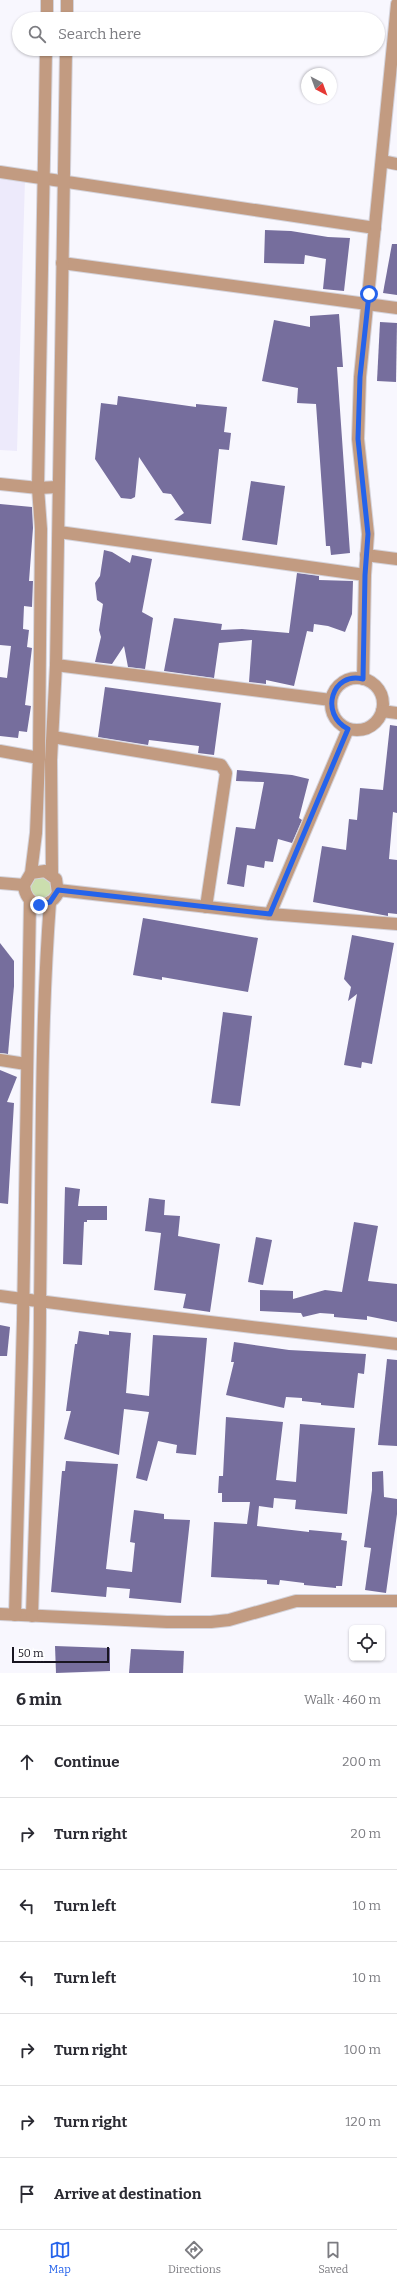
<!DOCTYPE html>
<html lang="en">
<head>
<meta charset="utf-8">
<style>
  :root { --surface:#fff; --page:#f2f2f3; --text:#2b2b33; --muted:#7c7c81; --line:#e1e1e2; --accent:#2563eb }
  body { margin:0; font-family:Bitter,serif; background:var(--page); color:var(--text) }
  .controls { position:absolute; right:12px; bottom:12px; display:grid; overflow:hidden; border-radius:6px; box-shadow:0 1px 3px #0004 }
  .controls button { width:36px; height:36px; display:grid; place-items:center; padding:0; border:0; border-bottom:1px solid var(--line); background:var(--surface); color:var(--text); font:20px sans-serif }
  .compass { position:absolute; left:301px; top:68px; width:36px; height:36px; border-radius:50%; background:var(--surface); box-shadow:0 1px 3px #0004; rotate:139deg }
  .scale { position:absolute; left:12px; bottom:10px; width:97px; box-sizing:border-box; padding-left:4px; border:2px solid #181521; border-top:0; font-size:11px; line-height:14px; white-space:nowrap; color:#181521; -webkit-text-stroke:3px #fff; paint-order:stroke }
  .stop { position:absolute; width:12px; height:12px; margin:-9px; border:3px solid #2563eb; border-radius:50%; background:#fff }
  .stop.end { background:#2563eb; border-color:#fff; box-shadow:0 1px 4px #0008 }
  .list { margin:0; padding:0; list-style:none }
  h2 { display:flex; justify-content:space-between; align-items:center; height:52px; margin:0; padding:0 16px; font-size:17px }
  h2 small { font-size:13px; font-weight:400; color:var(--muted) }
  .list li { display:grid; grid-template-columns:26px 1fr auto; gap:12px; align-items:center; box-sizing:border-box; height:72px; padding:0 16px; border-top:1px solid var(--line) }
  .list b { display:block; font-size:15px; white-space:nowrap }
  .list em { font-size:13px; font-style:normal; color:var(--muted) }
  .icon { flex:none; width:22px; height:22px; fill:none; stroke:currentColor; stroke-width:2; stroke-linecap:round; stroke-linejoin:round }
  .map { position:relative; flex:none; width:397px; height:1673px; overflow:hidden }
  .search { position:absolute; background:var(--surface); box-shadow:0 1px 3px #0004; left:12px; right:12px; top:12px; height:44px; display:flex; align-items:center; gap:10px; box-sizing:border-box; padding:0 14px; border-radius:22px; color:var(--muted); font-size:15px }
  .sheet { height:556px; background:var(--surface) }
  nav { display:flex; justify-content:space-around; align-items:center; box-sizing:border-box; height:56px; border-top:1px solid var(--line); background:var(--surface); font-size:11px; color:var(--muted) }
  nav a { display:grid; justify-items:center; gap:2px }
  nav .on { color:var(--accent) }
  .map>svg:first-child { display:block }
  .built { fill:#edeafb }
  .green { fill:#cbdeae }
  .building { fill:#766e9d }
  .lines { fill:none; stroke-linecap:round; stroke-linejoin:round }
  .street-casing { stroke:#d4d3db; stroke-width:14 }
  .street { stroke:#c29b81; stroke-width:12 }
  .route { stroke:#2563eb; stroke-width:5 }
</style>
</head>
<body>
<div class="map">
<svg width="397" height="1673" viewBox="0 0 397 1673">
  <rect width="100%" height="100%" fill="#f8f7fe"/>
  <path class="built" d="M0,179H25L17,451L0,450Z"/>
  <path class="green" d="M33,876L49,877L54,892L44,901L30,897L29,881Z"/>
  <g class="building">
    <path d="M265,230L291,231L328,237L350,238L344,291L323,289L326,259L305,255L304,264L264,263Z"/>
    <path d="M392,244H397V295L383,293Z"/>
    <path d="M339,314L343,367H337L350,553L331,555L330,546H326L316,404L297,403L298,388L262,381L274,320L310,327V316Z"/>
    <path d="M380,322L397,323L396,382L377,381Z"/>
    <path d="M118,396L196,407V404L227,407L224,432L231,433L229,450L219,449L211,524L174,520L184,513L171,494L163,493L139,457L135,497L131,499L121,498L95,459L101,403L117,405Z"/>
    <path d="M251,481L285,486L277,545L242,540Z"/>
    <path d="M0,504L32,507L33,528L29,581H33L32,607L24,606L23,629L29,630L27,647L32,648L25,705L31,706L27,732L19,731L18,738L0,736V677L7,678L11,646L0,645Z"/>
    <path d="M104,550L112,552L130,563L132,555L152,559L142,612L153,618L145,669L128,667L124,646L112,664L95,662L101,637L99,630L103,604L97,600L95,583L100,576Z"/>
    <path d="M297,573L319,576V580L353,581L352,614L345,632L328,626L314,624L313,632L307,631L294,686L266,680V684L249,682L252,640L219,643L214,678L164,671L174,618L222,624L221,630L242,629L289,633Z"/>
    <path d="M105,687L221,703L214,755L198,753L199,746L149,740L148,745L98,737Z"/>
    <path d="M390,725L397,726V813L393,812L389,859L397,860V914L388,913V916L313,902L322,846L346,850L349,819L357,820L360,788L383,790Z"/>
    <path d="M237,770L292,775L309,779L299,818L302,820L292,843L278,839L273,862L265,861L264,868L247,865L244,887L227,884L236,827L255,829L264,782L236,781Z"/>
    <path d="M143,918L258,938L248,992L162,977V980L133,975Z"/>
    <path d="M352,935L394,943L372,1064L362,1062L361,1068L344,1065L357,994L348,1001L351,987L344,979Z"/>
    <path d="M0,943L14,961V986L8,1054L0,1053Z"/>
    <path d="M223,1012L252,1016L240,1106L211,1103Z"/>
    <path d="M0,1070L17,1077L7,1102L14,1103L8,1204L0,1203Z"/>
    <path d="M65,1187L80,1189L78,1206H107V1220H87V1222H84L82,1265L63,1264Z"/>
    <path d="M149,1198L165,1200L164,1215L180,1216L178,1236L220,1244L210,1312L183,1308L186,1294L154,1290L161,1233L145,1231Z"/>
    <path d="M354,1222L378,1226L368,1281L397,1284V1322L367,1316V1320L334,1317V1314L320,1313L303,1317L301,1313L260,1311V1290L293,1291V1299L325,1290L342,1292Z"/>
    <path d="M256,1237L272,1240L263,1285L248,1282Z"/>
    <path d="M0,1325L10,1327L7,1356H0Z"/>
    <path d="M79,1331L109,1335V1331L131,1333L126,1393L149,1396L153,1335L207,1338L196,1455L176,1453L177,1445L158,1441L147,1481L136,1478L149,1412L124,1409L119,1455L64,1439L71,1411H66L75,1344H77Z"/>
    <path d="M234,1342L289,1350L366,1354L364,1374L358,1373L354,1408L321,1405V1403L302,1401V1398L286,1397L284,1408L226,1395L234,1362H231Z"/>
    <path d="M387,1359L397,1360V1446L378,1445Z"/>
    <path d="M226,1417L283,1422L276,1480L296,1482L300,1424L355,1428L347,1514L295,1509L296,1500L274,1498L273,1508L259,1506L257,1526L309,1532V1530L342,1533L341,1540L347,1541L342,1586H336V1588L304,1585V1583L280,1580L279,1585L267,1584V1580L211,1577L214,1522L247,1524L250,1502H222V1493H218L219,1476H223Z"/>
    <path d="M66,1461L118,1464L106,1569L132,1572L135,1543L130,1542L134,1510L164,1514V1519L190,1520L181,1603L129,1598L130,1589L107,1587L106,1597L51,1592L62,1471H65Z"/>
    <path d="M383,1471L384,1497L397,1499V1514L386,1593L365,1590L371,1548L364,1547L372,1490V1472Z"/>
    <path d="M55,1646L110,1648V1671L56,1673Z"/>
    <path d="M131,1649L184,1651L183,1673H129Z"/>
  </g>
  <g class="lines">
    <defs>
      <g id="street">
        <path d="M47,19V0"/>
        <path d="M67,19V0"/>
        <path d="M382,161L397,164"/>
        <path d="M0,172L375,228"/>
        <path d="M62,263L397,308"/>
        <path d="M0,484L38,488L57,487"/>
        <path d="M59,532L365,575"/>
        <path d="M366,555L397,559"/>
        <path d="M56,665L331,700"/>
        <circle cx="357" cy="704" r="26"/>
        <path d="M363,679L365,575L368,534L358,439L360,377L397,4"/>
        <path d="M382,711L397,713"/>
        <path d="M53,737L221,765L226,773L206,907"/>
        <path d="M0,751L39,758"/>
        <path d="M31,873L45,871L56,879L58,893C48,912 25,906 24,885L31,873L36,833L39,758L41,529L38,488L46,49"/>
        <path d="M52,874L51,760L56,665L66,49"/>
        <path d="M0,883L24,885"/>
        <path d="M58,890L270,914L397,924"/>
        <path d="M270,914L348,729"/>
        <path d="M0,1060L26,1064"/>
        <path d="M0,1296C132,1314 265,1328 397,1344"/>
        <path d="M0,1614L167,1622H211L229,1620L296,1601H397"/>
        <path d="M15,1615L23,1320L30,901"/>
        <path d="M32,1616C35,1512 40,1408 40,1304C42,1170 40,1035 50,902"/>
      </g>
    </defs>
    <use href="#street" class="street-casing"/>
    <use href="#street" class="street"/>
  </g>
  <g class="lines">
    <path class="route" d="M39,905L50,902L58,890L270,914L348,729C319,714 332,671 363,679L365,575L368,534L358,439L360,377L369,294"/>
  </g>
</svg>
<div class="controls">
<button><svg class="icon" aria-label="locate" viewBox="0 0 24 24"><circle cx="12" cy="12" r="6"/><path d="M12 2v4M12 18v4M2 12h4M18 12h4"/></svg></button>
</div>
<svg class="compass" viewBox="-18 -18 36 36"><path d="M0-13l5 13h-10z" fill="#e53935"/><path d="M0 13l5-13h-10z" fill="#7c7c81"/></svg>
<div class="scale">50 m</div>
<div class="stop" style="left:369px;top:294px"></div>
<div class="stop end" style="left:39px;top:905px"></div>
<div class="search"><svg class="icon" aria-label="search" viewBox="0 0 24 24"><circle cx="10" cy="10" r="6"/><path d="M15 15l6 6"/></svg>Search here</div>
</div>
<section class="sheet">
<h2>6 min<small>Walk · 460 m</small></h2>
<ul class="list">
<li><svg class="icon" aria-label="ahead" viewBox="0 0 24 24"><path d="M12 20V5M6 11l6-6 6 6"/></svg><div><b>Continue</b></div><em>200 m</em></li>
<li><svg class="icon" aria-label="right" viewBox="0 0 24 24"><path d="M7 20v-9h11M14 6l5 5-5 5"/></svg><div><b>Turn right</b></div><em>20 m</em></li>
<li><svg class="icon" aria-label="left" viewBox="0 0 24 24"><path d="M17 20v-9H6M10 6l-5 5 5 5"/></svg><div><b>Turn left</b></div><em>10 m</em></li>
<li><svg class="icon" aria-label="left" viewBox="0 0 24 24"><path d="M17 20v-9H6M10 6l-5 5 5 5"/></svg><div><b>Turn left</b></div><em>10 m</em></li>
<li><svg class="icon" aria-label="right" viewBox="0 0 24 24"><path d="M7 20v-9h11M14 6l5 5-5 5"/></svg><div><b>Turn right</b></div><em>100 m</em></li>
<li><svg class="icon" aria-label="right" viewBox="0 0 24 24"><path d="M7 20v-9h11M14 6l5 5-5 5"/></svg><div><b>Turn right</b></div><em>120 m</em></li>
<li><svg class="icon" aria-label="arrive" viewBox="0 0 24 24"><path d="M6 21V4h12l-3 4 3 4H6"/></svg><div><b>Arrive at destination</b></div></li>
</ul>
</section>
<nav>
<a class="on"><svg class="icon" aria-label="map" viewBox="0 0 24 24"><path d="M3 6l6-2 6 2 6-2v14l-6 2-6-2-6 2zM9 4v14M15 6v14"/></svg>Map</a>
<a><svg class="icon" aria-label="directions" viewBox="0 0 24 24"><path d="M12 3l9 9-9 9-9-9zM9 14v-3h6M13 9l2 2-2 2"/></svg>Directions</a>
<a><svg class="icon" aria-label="saved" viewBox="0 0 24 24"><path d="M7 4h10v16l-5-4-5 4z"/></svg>Saved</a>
</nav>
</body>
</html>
